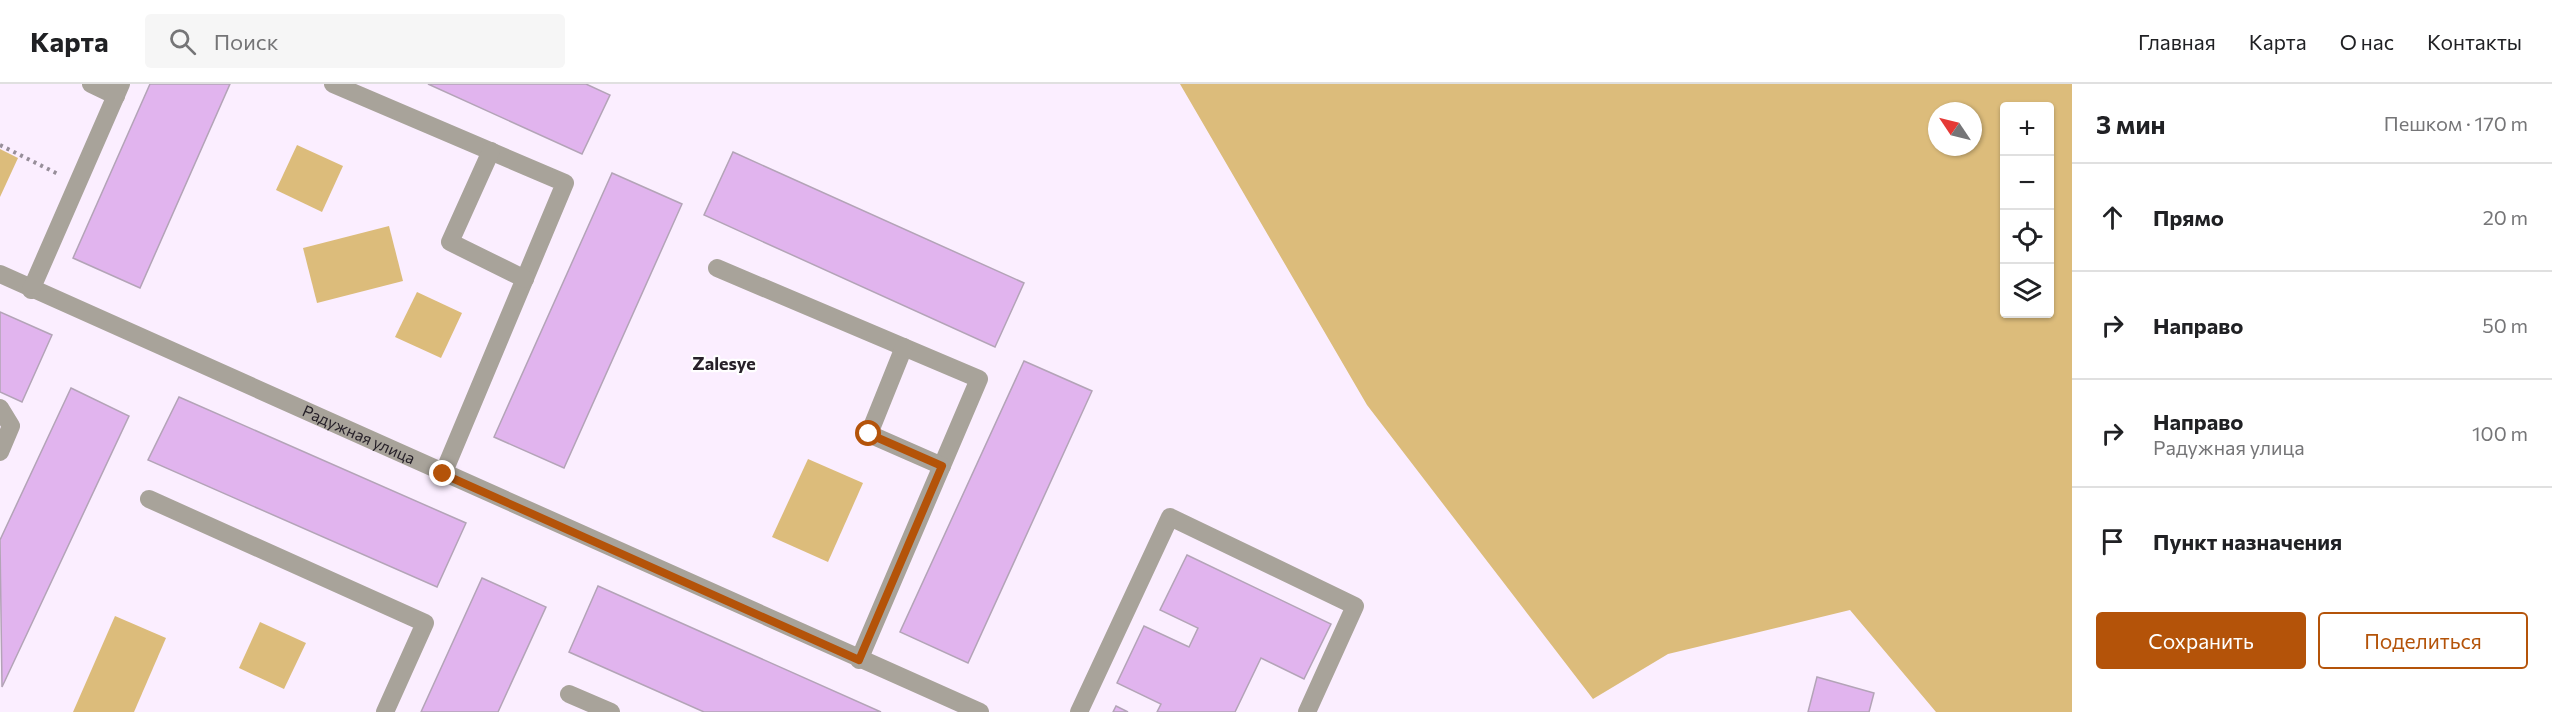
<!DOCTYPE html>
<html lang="ru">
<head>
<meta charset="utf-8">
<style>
  :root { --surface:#fff; --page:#f6f6f6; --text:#202124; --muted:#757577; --line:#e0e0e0; --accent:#b45309 }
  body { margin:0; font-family:Commissioner,sans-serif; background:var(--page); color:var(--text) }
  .controls { position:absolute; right:18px; top:18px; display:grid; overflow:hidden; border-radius:6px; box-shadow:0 2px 4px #0004 }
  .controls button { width:54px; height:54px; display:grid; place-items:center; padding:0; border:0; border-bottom:2px solid var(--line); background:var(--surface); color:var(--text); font:30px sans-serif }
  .compass { position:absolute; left:1928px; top:18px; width:54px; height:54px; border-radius:50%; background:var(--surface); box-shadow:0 2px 4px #0004; rotate:305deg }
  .stop { position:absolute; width:18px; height:18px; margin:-14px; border:4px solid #b45309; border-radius:50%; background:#fff }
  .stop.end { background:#b45309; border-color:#fff; box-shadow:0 2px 6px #0008 }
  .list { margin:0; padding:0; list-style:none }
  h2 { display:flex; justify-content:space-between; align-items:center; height:78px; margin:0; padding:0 24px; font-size:26px }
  h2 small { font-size:20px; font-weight:400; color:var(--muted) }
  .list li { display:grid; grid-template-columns:39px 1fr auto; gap:18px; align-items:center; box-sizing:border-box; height:108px; padding:0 24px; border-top:2px solid var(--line) }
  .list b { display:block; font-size:22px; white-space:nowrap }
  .list p { margin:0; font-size:20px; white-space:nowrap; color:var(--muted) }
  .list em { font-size:20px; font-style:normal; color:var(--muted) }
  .actions { display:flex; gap:12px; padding:18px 24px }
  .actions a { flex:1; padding:14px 0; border:2px solid var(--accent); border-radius:6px; text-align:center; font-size:21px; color:var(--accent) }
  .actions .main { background:var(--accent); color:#fff }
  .icon { flex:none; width:33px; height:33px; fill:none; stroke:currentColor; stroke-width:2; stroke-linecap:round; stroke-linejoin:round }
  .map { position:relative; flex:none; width:2072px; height:628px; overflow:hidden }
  header { display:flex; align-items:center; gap:36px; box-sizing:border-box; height:84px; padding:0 30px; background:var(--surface); border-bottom:2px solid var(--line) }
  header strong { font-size:28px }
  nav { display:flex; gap:33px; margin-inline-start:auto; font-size:21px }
  .search { width:420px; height:54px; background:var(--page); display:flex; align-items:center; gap:15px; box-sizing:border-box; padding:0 21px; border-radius:6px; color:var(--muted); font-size:22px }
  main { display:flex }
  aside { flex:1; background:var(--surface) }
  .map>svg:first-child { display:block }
  .green { fill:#dcbc7b; fill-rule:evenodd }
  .building { fill:#e1b4ee; stroke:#b3a4b7; stroke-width:1.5 }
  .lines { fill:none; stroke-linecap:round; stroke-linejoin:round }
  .path { stroke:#978e9a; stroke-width:4; stroke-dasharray:3 4.5; stroke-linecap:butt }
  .minor { stroke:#a8a39a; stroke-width:18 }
  .route { stroke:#b45309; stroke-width:8 }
  .labels { text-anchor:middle; stroke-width:4.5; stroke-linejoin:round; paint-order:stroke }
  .street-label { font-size:16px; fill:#272129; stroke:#fff }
  .neighbourhood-label { font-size:18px; font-weight:bold; fill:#272129; stroke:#fff }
</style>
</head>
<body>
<header>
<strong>Карта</strong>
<div class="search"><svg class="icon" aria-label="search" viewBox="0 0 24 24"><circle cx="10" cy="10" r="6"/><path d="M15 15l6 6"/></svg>Поиск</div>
<nav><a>Главная</a><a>Карта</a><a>О нас</a><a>Контакты</a></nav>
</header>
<main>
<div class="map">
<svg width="2072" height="628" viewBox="0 0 2072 628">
  <rect width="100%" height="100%" fill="#fbeeff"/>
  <g class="green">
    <path d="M1180,0H2072V628H1936L1850,526L1668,570L1593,615L1367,321ZM2004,22H2050V230H2004ZM1937,27H1973V63H1937Z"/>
    <path d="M297,61L343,82L322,128L276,106Z"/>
    <path d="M0,65L18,74L0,113Z"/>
    <path d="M389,142L403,197L317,219L303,164Z"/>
    <path d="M417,208L462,229L441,274L395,253Z"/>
    <path d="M808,375L863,399L828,478L772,453Z"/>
    <path d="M115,532L166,554L134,628H73Z"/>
    <path d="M260,538L306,559L284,605L239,584Z"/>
  </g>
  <g class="building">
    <path d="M150,0H230L140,204L73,174Z"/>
    <path d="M428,0H586L610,11L582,70Z"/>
    <path d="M733,68L1024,199L995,263L704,131Z"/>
    <path d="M612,89L682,120L564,384L494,353Z"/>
    <path d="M0,228L52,251L22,318L0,308Z"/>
    <path d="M1024,277L1092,307L968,579L900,548Z"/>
    <path d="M71,304L129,332L2,603L0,456Z"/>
    <path d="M179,313L466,439L437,503L148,376Z"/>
    <path d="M1187,471L1331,540L1304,595L1261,574L1235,628H1157L1161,620L1117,599L1144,542L1189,563L1198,544L1160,526Z"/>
    <path d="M482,494L546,523L498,628H421Z"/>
    <path d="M598,502L881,628H704L569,568Z"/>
    <path d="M1817,593L1874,609L1869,628H1808Z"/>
    <path d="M1116,622L1128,628H1113Z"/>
  </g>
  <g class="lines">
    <path class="path" d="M0,61L58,90"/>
    <g class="minor">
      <path d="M91,0L116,12"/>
      <path d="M333,0L565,99L443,390"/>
      <path d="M491,67L450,158L525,195"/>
      <path d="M717,184L979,295L859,576"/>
      <path id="s1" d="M0,190L980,628"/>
      <path d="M31,206L121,0"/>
      <path d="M904,263L869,350L942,382"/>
      <path d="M0,324L11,342L0,368"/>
      <path d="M149,415L425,539L385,628"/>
      <path d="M569,610L611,628"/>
      <path d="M1079,628L1170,433L1355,522L1307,628"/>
    </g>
  </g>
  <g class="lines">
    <path class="route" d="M443,390L859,576L942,382L869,350"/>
  </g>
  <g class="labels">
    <g class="street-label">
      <text dy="6" stroke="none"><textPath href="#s1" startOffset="393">Радужная улица</textPath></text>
    </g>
    <g class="neighbourhood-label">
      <text x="724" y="286">Zalesye</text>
    </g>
  </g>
</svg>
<div class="controls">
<button>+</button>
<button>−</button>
<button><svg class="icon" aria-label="locate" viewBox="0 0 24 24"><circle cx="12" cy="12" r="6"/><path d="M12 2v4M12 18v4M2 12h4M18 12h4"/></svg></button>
<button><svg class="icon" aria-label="layers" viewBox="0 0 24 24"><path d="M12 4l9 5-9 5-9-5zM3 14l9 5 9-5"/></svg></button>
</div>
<svg class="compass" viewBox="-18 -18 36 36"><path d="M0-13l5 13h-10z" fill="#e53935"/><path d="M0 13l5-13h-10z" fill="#757577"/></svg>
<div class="stop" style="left:869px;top:350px"></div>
<div class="stop end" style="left:443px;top:390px"></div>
</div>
<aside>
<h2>3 мин<small>Пешком · 170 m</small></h2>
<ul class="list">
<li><svg class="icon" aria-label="ahead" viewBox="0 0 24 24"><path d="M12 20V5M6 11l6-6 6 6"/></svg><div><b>Прямо</b></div><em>20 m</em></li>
<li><svg class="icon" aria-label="right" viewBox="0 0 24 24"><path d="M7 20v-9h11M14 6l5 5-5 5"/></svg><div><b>Направо</b></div><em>50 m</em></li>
<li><svg class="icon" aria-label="right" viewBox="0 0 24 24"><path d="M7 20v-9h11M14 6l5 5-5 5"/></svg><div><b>Направо</b><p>Радужная улица</p></div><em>100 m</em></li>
<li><svg class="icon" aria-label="arrive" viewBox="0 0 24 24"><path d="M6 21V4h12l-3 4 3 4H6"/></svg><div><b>Пункт назначения</b></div></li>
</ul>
<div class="actions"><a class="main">Сохранить</a><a>Поделиться</a></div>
</aside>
</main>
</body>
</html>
